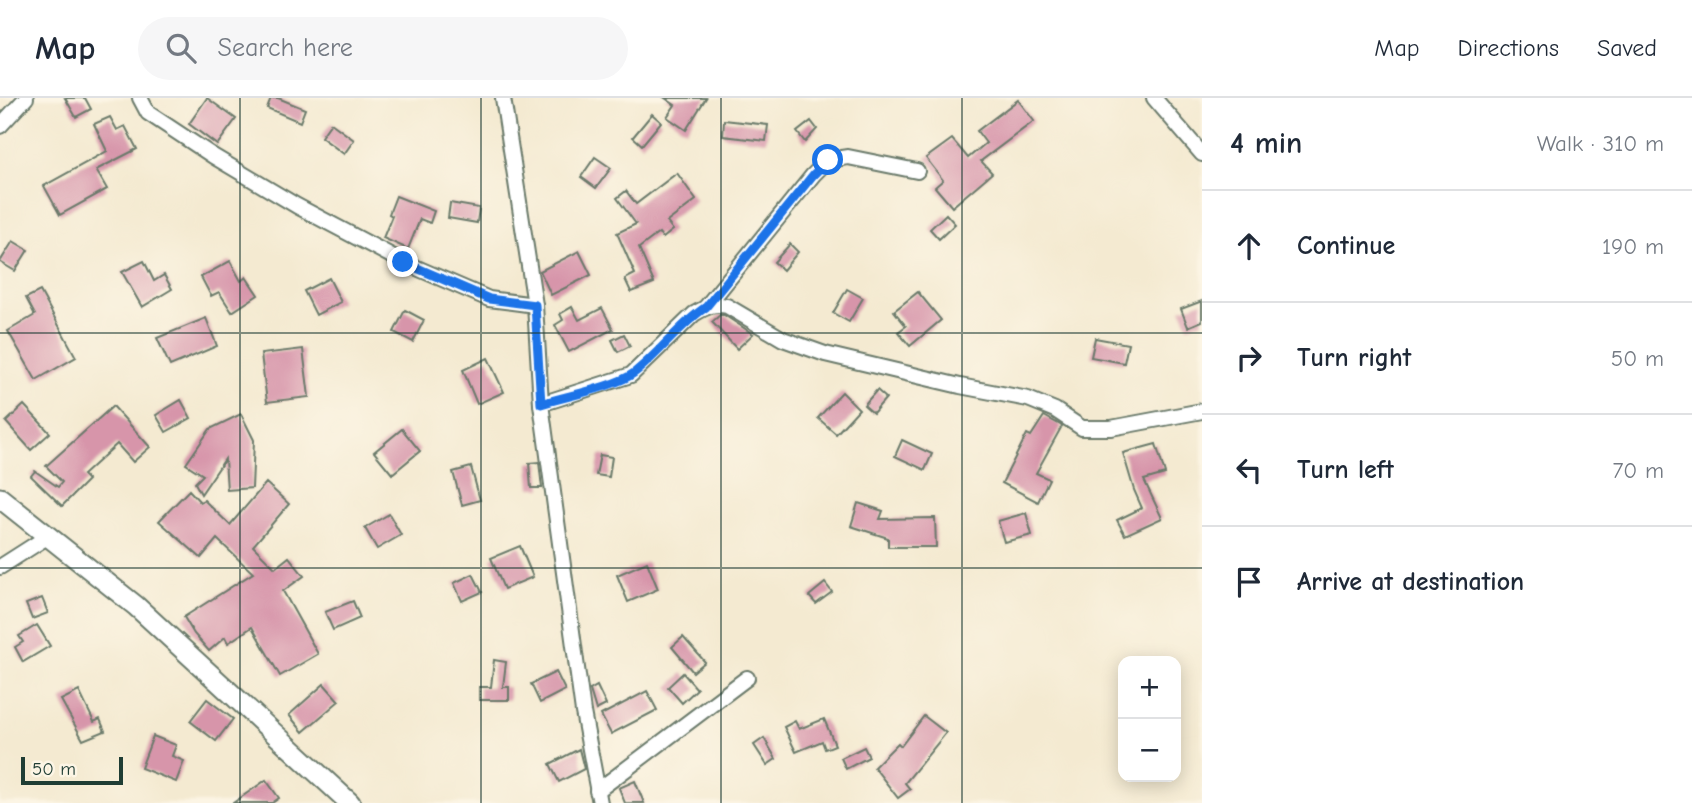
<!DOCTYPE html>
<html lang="en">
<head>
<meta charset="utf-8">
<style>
  :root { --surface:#fff; --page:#f6f6f7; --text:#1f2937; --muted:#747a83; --line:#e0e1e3 }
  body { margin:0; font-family:"Comic Neue",sans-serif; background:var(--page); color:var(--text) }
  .controls { position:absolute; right:21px; bottom:21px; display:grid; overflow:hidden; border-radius:14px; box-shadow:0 4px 18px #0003 }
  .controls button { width:63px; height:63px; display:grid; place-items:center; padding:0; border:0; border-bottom:2px solid var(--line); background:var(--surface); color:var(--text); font:35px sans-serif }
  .scale { position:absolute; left:21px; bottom:18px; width:102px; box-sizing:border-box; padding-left:7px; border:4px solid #1f3d34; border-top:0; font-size:19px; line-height:24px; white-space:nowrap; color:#1f3d34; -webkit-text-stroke:5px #fcf5e5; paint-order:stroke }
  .stop { position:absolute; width:21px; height:21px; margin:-16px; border:5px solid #1a73e8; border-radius:50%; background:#fff }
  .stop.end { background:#1a73e8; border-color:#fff; box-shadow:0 2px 7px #0008 }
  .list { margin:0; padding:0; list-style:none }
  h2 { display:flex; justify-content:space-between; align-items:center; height:91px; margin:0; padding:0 28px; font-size:30px }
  h2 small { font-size:23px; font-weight:400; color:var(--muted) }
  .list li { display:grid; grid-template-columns:46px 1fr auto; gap:21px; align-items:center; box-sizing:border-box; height:112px; padding:0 28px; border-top:2px solid var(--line) }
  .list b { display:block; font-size:26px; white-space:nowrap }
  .list em { font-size:23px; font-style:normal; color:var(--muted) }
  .icon { flex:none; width:38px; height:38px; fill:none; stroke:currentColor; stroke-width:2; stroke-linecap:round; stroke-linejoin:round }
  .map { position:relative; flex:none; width:1202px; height:705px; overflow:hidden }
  header { display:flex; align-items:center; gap:42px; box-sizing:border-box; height:98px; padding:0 35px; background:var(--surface); border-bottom:2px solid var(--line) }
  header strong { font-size:33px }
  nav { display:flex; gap:38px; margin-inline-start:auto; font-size:24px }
  .search { width:490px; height:63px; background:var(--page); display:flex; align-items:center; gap:18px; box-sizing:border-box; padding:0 24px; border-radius:38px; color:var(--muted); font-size:26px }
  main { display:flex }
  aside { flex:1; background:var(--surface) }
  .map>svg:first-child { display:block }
  .building { fill:#d795aa }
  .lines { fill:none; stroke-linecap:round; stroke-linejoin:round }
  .minor-casing { stroke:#6a7a6b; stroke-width:18 }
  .secondary-casing { stroke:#6a7a6b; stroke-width:23 }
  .minor { stroke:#fff; stroke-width:14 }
  .secondary { stroke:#fff; stroke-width:19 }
  .route { stroke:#1a73e8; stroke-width:9 }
  .grid { fill:none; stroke:#1f3d34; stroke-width:2; stroke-opacity:0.55 }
</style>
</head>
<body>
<header>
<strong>Map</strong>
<div class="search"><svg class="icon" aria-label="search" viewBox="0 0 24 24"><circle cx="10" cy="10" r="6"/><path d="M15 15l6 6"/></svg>Search here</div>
<nav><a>Map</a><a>Directions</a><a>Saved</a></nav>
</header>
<main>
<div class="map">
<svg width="1202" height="705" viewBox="0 0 1202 705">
  <rect width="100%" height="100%" fill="#fcf5e5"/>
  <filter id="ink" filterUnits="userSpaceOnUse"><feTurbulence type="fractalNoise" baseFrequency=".0143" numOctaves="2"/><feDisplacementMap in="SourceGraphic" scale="14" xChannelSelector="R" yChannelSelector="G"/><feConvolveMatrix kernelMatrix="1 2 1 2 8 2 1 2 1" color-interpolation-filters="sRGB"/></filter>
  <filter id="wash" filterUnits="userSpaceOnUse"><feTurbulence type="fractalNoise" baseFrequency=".00686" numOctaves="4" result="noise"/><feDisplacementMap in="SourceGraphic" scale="28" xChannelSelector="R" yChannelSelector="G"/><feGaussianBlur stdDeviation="1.57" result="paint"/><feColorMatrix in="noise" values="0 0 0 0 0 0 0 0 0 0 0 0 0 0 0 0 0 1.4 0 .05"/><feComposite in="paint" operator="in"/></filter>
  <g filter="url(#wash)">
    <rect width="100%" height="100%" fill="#f4ead1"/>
    <g id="blocks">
      <g class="building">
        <path d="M65,0H85L91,11L76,19Z"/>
        <path d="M207,0L236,21L217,47L189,26Z"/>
        <path d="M271,0H278L305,11L300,24L267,10Z"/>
        <path d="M665,0H706L686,32L667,19L675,7Z"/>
        <path d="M1018,2L1034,23L981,63L992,75L952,109L935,89L943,82L926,60L952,41L968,60L986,45L977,33Z"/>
        <path d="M652,16L661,24L642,47L633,39Z"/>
        <path d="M110,19L117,32L125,28L137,51L96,72L107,91L60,117L44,88L107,53L94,26Z"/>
        <path d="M724,22L768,27L766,43L723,38Z"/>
        <path d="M811,23L817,31L805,44L797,34Z"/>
        <path d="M331,25L354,42L344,56L321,39Z"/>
        <path d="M595,59L611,70L596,90L581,79Z"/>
        <path d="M677,75L696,102L667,124L673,132L663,140L659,135L639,150L654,185L631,194L625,181L635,176L617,135L636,126L617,100L626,93L636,106Z"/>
        <path d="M396,98L434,113L430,125L420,121L408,151L383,140L392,118L389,116Z"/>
        <path d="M450,105L479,110L477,125L448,120Z"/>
        <path d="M946,116L955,126L939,141L930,131Z"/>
        <path d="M13,143L28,152L15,173L0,164Z"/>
        <path d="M790,146L798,154L783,172L774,164Z"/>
        <path d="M579,153L591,177L551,197L540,173Z"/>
        <path d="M144,163L154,183L164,177L172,191L142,209L122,174Z"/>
        <path d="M230,163L241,183L246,179L258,197L232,214L219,194L211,198L201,179Z"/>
        <path d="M329,180L341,204L316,217L304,193Z"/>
        <path d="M847,191L863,200L849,224L833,215Z"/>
        <path d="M40,193L76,259L36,282L8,233L35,217L26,200Z"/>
        <path d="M918,194L941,222L910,248L898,234L906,228L894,213Z"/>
        <path d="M1202,203V223L1188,229L1181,211Z"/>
        <path d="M572,209L579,222L602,210L613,231L569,254L555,227L563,222L560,216Z"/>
        <path d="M405,212L424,222L413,244L394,234Z"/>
        <path d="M720,217H724L753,236L737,251L712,224Z"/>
        <path d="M206,220L217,248L170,268L157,240Z"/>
        <path d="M624,236L630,248L618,254L612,242Z"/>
        <path d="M1095,240L1128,246L1124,265L1091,259Z"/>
        <path d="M303,251L309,299L267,304L261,256Z"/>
        <path d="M488,260L504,294L477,306L463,272Z"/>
        <path d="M877,292L886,300L873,315L864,307Z"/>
        <path d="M842,294L859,311L836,336L818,320Z"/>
        <path d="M181,302L191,320L166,334L156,317Z"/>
        <path d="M24,307L50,335L31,352L6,324Z"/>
        <path d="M113,308L150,349L133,364L117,346L83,377L88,382L62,408L31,378L35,373L58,389L62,384L46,368Z"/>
        <path d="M241,316L254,342L252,390L227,392L225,361L201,396L195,385L203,377L186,366L210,331Z"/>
        <path d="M1044,318L1062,328L1036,375L1049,381L1038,404L1002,385L1027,336L1031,338Z"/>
        <path d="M402,331L420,353L392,376L374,354Z"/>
        <path d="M902,342L932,356L925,372L895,358Z"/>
        <path d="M1156,346L1165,376L1144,382L1162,420L1125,437L1117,422L1142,410L1134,392L1123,355Z"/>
        <path d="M600,357L612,359L609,379L596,377Z"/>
        <path d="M539,364L542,390H531L529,365Z"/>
        <path d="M471,369L480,402L462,407L453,374Z"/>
        <path d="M266,385L289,406L253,448L275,470L289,459L304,478L283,493L318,556L280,578L252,529L228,545L225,539L209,553L194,536L184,519L253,475L217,441L201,460L159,423L189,392L200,404L204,402L230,427Z"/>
        <path d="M858,405L883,413L880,421L935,420L936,449H888V440L851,428Z"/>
        <path d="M1026,415L1032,437L1004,444L998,423Z"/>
        <path d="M389,416L401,437L377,451L365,430Z"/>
        <path d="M520,448L533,479L504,491L491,460Z"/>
        <path d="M647,464L658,491L628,504L617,477Z"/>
        <path d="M473,476L482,494L462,503L454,485Z"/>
        <path d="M825,485L832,494L816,506L809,498Z"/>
        <path d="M42,500L48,515L32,521L26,506Z"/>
        <path d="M353,503L360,520L333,532L325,514Z"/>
        <path d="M37,527L50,548L23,564L15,549L23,544L19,538Z"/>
        <path d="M683,539L705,564L693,574L672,549Z"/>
        <path d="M494,562L506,564L503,589H509V602H479V589H491Z"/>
        <path d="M556,574L565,592L540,605L531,586Z"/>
        <path d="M683,575L697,591L682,605L668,589Z"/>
        <path d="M324,586L339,603L303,634L289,617Z"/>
        <path d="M597,588L606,607L596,612L590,592Z"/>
        <path d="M79,593L94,624L100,621L105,633L83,642L61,602Z"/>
        <path d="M647,593L657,612L611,636L601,617Z"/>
        <path d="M207,601L233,621L216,643L190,623Z"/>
        <path d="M924,618L946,635L905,685L910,691L898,700L874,669L898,645L901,648Z"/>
        <path d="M824,621L835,647L825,651L822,643L796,654L784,629L795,623L799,631Z"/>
        <path d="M153,638L176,647L172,658L184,663L176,684L141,670Z"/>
        <path d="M764,640L776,661L767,667L754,647Z"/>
        <path d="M864,649L869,659L846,671L841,660Z"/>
        <path d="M579,651L584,671L559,684L550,666Z"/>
        <path d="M266,682L279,700L272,705H233Z"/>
        <path d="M635,683L644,705H625L619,690Z"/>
      </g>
    </g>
  </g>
  <g filter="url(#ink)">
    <use href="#blocks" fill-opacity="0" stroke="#6a7a6b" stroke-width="2"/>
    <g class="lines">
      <defs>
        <g id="minor">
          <path d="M140,0L148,15L213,58L297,108L403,164L489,201L535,207"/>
          <path d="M503,0L535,207L541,306L583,614L600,705"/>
          <path d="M1154,0L1202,56"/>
          <path d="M0,28L26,0"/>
          <path d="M706,209L813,77L828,62L848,59L917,73"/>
          <path d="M541,306L631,277L694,216C706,209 713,205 727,208L783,241L825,256L960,288L1028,301L1055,312L1082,330H1111L1202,313"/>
          <path d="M0,469L50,437"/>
          <path d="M597,693L747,580"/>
        </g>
        <path id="secondary" d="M0,400L136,508L350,705"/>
      </defs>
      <use href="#minor" class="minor-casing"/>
      <use href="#secondary" class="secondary-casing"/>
      <use href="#minor" class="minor"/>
      <use href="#secondary" class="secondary"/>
    </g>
  </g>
  <g class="lines" filter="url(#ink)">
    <path class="route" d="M403,164L489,201L535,207L541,306C566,298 615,289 634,275C660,255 679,227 706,209L813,77L828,62"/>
  </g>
  <path class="grid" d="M240,0V705M481,0V705M721,0V705M962,0V705M0,235H1202M0,470H1202"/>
</svg>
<div class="controls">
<button>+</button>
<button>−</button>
</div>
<div class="scale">50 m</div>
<div class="stop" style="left:828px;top:62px"></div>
<div class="stop end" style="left:403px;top:164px"></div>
</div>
<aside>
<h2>4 min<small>Walk · 310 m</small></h2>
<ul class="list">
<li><svg class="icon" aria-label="ahead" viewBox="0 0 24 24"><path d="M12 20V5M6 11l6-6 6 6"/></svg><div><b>Continue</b></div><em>190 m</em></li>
<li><svg class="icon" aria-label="right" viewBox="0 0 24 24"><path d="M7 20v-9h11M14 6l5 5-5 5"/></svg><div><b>Turn right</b></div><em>50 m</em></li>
<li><svg class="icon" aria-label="left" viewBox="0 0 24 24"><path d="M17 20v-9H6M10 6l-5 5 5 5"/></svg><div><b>Turn left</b></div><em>70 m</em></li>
<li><svg class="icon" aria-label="arrive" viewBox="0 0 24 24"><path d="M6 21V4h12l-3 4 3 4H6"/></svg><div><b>Arrive at destination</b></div></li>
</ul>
</aside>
</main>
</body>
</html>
